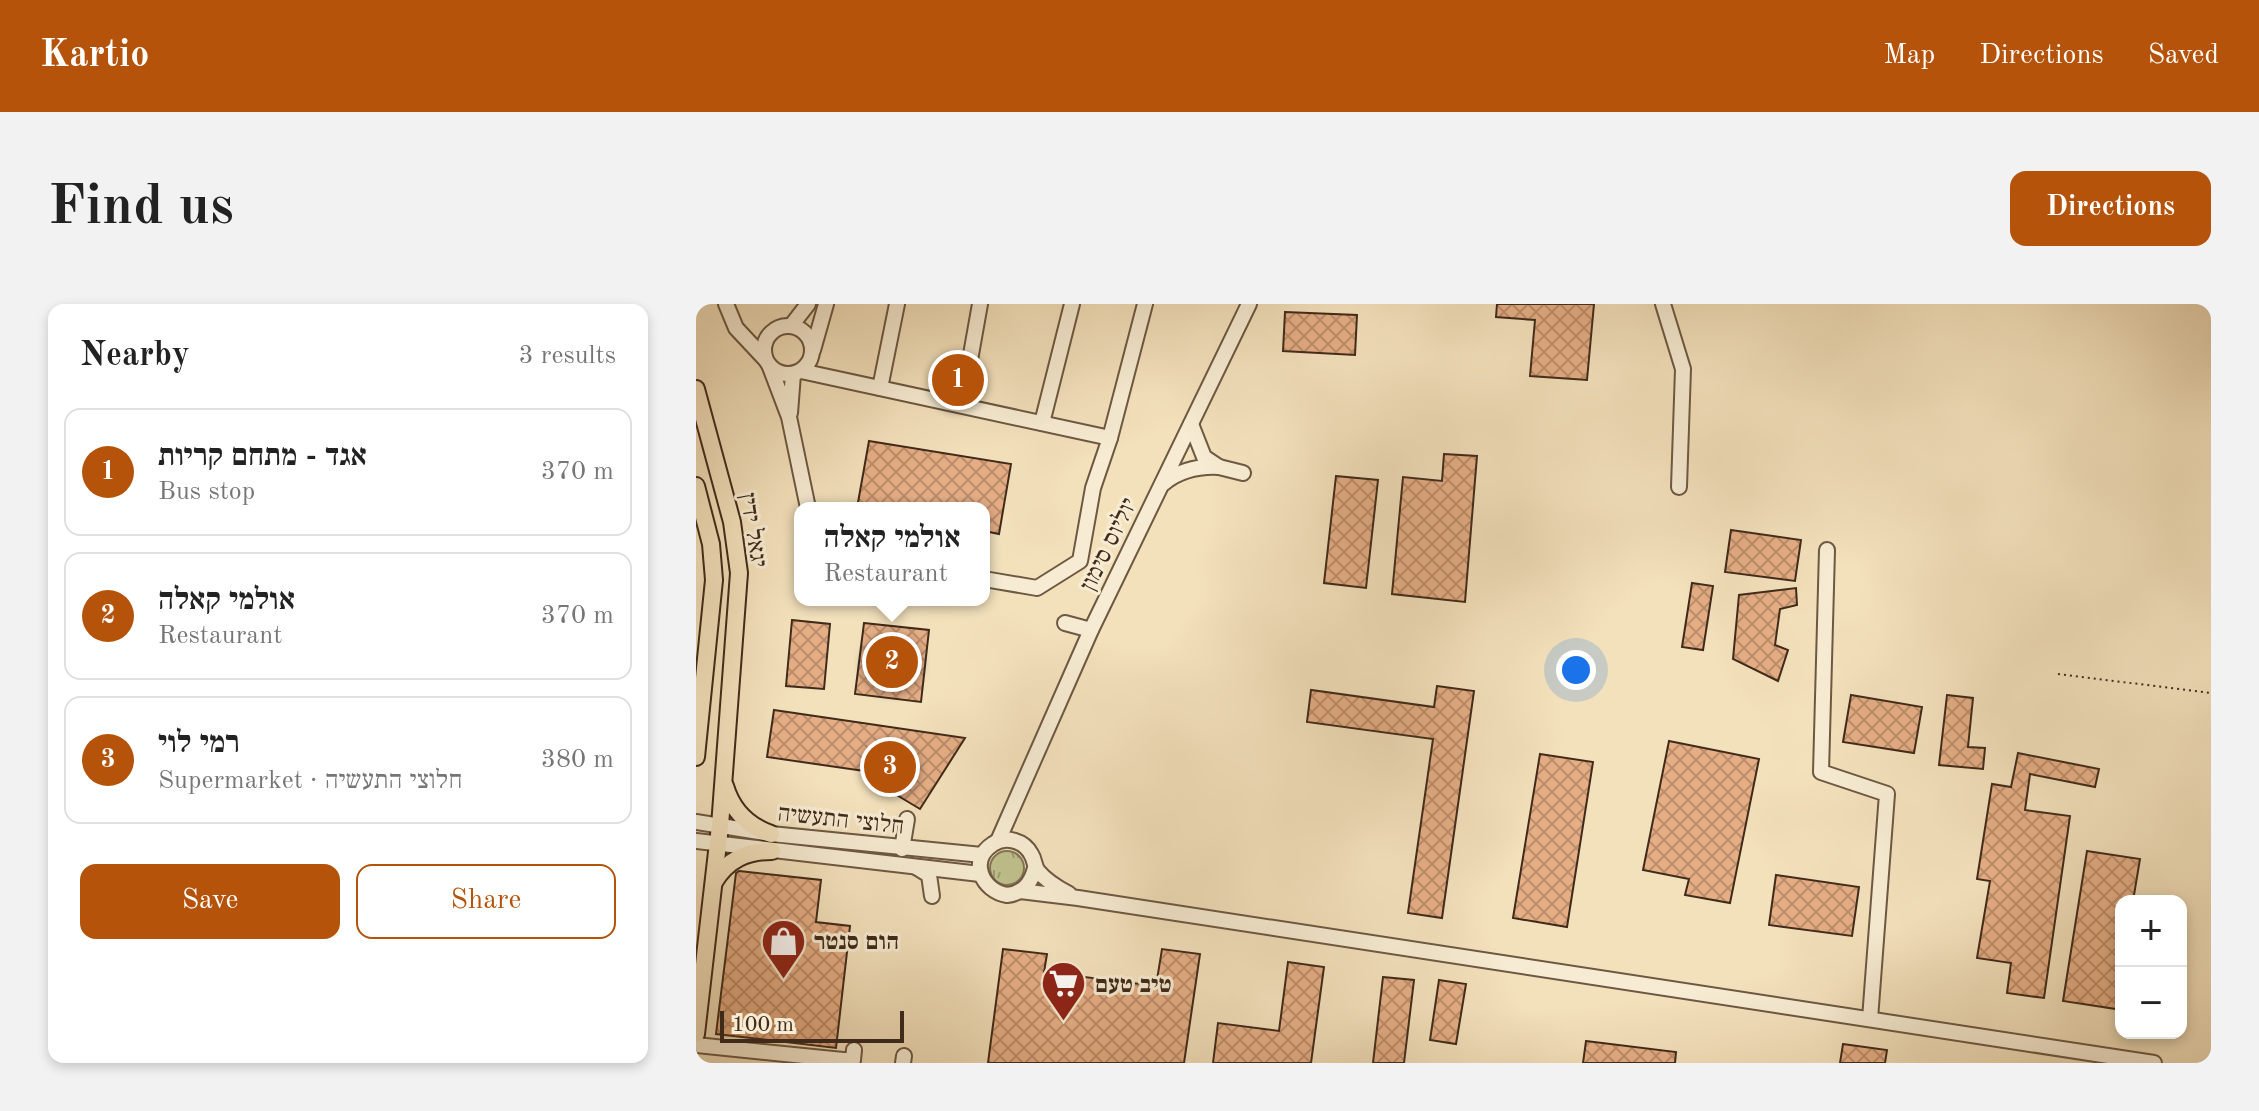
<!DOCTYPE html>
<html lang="en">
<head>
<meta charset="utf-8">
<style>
  :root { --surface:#fff; --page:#f2f2f2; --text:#222; --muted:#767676; --line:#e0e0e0; --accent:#b45309 }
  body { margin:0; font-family:"Old Standard TT","Frank Ruhl Libre",serif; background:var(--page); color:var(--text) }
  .controls { position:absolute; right:24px; bottom:24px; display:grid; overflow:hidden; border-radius:16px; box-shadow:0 4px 12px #0003 }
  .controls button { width:72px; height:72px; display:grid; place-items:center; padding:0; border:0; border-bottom:2px solid var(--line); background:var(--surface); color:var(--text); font:40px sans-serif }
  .scale { position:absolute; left:24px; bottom:20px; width:184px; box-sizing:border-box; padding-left:8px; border:4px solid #402a1a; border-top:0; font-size:22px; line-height:28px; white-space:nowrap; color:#402a1a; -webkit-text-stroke:6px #f7ecd3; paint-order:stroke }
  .you { position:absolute; left:880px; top:366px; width:28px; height:28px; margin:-20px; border:6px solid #fff; border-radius:50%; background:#1a73e8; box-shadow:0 0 0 12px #1a73e833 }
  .badge { display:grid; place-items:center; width:52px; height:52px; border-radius:50%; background:var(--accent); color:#fff; font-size:26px; font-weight:700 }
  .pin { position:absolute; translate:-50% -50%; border:4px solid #fff; box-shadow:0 2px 8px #0006 }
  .popup { position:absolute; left:98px; top:198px; width:196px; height:104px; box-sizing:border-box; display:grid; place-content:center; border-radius:16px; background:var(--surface); filter:drop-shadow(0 2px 6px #0005); font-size:26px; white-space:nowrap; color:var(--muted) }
  .popup b { font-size:30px; color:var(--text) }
  .popup::after { content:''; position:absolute; left:50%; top:100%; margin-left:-16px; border:16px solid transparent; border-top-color:var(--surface) }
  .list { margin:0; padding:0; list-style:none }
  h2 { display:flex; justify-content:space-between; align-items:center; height:104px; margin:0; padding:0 32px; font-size:34px }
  h2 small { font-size:26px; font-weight:400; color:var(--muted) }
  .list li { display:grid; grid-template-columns:52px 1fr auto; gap:24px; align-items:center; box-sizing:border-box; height:128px; margin:0 16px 16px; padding:0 16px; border:2px solid var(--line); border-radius:16px }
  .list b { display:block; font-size:30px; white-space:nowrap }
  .list p { margin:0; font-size:26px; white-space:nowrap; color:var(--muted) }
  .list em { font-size:26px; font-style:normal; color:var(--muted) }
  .actions { display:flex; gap:16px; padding:24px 32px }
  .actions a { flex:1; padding:18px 0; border:2px solid var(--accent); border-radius:16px; text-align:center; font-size:28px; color:var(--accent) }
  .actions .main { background:var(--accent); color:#fff }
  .map { position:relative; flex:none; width:1515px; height:759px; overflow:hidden; border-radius:16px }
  header { display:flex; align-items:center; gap:48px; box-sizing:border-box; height:112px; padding:0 40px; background:var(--accent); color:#fff }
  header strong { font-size:38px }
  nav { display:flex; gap:44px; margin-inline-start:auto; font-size:28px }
  .intro { display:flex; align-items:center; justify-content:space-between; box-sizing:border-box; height:192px; padding:0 48px }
  h1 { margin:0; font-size:56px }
  .button { padding:20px 36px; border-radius:16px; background:var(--accent); color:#fff; font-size:28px; font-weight:700 }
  main { display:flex; gap:48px; padding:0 48px }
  aside { flex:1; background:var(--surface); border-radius:16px; box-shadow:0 4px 12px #0003 }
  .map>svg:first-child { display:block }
  .grass { fill:url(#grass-tufts); stroke:#807654; stroke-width:2 }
  .building { fill:url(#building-cross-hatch); stroke:#402a1a; stroke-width:2 }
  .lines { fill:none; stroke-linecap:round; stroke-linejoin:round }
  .minor-casing { stroke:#6d5842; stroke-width:18 }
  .major-casing { stroke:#402a1a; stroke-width:20 }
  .path { stroke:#402a1a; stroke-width:2; stroke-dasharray:2 4; stroke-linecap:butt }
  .minor { stroke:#f7ecd3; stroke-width:14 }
  .major { stroke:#f3e1bc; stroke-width:16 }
  .labels { text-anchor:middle; stroke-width:6; stroke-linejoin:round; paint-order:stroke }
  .street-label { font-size:24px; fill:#402a1a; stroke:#f7ecd3 }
  .poi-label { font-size:24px; font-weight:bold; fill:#402a1a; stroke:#f7ecd3; text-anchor:start }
</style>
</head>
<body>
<header>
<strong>Kartio</strong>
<nav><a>Map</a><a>Directions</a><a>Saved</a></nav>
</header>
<div class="intro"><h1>Find us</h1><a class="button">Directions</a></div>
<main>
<aside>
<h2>Nearby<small>3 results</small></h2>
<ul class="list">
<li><span class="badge">1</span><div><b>אגד - מתחם קריות</b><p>Bus stop</p></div><em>370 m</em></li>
<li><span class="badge">2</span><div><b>אולמי קאלה</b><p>Restaurant</p></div><em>370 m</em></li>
<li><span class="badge">3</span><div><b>רמי לוי</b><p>Supermarket · חלוצי התעשיה</p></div><em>380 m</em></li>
</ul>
<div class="actions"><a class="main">Save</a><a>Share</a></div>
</aside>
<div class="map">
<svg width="1515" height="759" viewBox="0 0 1515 759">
  <defs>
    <pattern id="grass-tufts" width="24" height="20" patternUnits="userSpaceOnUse" patternTransform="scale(2)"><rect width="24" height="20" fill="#c0c18d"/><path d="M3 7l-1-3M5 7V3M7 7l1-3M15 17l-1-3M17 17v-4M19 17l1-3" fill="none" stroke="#9d9d72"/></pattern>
    <pattern id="building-cross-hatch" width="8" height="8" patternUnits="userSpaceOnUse" patternTransform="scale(2)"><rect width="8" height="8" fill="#e6ae85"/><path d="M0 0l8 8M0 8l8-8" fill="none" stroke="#bc8e6c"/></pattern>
  </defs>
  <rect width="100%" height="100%" fill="#f3e1bc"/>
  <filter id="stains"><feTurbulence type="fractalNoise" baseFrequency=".0025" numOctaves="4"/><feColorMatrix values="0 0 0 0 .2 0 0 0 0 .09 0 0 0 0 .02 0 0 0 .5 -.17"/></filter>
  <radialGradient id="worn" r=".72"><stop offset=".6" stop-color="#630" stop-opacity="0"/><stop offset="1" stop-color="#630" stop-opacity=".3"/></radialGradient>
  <circle class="grass" cx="311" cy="564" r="17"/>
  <g class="building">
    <path d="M801,0H898L891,76L834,72L839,16L800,13Z"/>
    <path d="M589,8L661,11L659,51L587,47Z"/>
    <path d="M173,137L315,160L303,230L288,227V204H161Z"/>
    <path d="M748,150L781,152L769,298L696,290L707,173L746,177Z"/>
    <path d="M640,172L682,176L670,284L628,279Z"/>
    <path d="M1035,226L1105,236L1099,277L1029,268Z"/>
    <path d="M996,279L1017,282L1007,346L986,343Z"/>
    <path d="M1100,284L1101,301L1084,305L1079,341L1092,346L1082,377L1037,355L1043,291Z"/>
    <path d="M96,316L134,320L128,385L90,382Z"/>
    <path d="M168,319L233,326L225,398L159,390Z"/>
    <path d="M741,382L778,387L746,614L712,609L737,435L611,418L615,386L738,403Z"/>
    <path d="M1155,391L1226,403L1218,449L1147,438Z"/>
    <path d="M1251,391L1277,394L1272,443L1289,444L1287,465L1243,461Z"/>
    <path d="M78,406L269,434L224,505L194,487L203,472L71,453Z"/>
    <path d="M973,437L1063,455L1034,599L989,591L993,575L947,566Z"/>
    <path d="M1322,449L1403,465L1399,483L1334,470L1329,506L1374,512L1348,694L1311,689L1315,659L1281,654L1294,577L1281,575L1296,480L1315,483Z"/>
    <path d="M844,450L897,458L871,623L817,614Z"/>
    <path d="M1391,547L1444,555L1437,597H1425V674L1420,705L1367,697Z"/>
    <path d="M43,567L125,576L120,618L154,622L140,744L20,730L40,569Z"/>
    <path d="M1080,571L1163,583L1156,632L1073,621Z"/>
    <path d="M307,645L351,650L348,668L460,682L466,645L504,650L488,759H292Z"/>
    <path d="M592,658L628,663L615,759H517L522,719L583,727Z"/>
    <path d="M687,673L718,676L708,759H677Z"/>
    <path d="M743,676L770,680L760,740L734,736Z"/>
    <path d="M890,737L980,748L979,759H887Z"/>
    <path d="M1147,740L1191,746L1189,759H1144Z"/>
  </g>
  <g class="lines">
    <defs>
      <g id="minor">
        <path d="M30,0L40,24L69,55"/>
        <path d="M967,0L987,65L983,183"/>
        <path d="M95,22L112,0"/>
        <circle cx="92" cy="46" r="24"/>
        <path d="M117,46L130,0"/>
        <path d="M74,63L93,113L112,204"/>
        <path d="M105,67L414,134"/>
        <path d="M184,84L201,0"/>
        <path d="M266,101L284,0"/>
        <path d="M94,109L97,70"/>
        <path d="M346,119L376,0"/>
        <path d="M523,163L547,169"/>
        <path d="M468,179C484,166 502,162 523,163L508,153L495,120"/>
        <path d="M1131,246L1125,468L1191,490L1174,715"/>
        <path d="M288,275L341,284L384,257L397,184L414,134L449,0"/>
        <path d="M369,319L395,326"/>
        <path d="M0,518L75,530L286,551"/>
        <path d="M0,537L284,570"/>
        <path d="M302,537L395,326L553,0"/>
        <path d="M206,545L211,515"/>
        <path d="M220,563L233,571L236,592"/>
        <path d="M339,564C335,580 327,589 311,591C286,587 272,556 297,540C310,531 328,537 335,550C339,556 338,562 342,567C350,577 362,584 373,590"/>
        <path d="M324,587L382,594L1458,759"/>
        <path d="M0,741L147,756H157L158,746"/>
        <path d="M207,759L208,752"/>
      </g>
      <g id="major">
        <path d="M0,85L36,218L43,269L24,522L0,730"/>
        <path d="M0,182L15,240L18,276L0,453"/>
        <path d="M29,482C36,506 52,522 75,530"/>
        <path d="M18,578C32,555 51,547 76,547"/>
      </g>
    </defs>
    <use href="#minor" class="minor-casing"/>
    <use href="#major" class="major-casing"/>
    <path class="path" d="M1362,370L1515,389"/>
    <use href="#minor" class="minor"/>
    <use href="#major" class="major"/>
  </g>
  <defs>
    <symbol id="shop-pin" viewBox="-11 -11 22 30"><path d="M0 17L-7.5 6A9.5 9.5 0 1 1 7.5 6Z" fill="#8f2418" stroke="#f7ecd3"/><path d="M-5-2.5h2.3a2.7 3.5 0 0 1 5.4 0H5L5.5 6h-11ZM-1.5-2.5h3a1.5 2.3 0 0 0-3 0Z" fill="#fff"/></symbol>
    <symbol id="supermarket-pin" viewBox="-11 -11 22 30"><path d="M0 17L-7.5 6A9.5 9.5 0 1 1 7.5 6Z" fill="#8f2418" stroke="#f7ecd3"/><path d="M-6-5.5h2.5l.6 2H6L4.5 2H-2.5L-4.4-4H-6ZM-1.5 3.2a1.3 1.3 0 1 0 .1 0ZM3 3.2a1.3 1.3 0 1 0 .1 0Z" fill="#fff"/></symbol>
  </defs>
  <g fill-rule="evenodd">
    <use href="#shop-pin" x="62" y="612" width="51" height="69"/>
    <use href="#supermarket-pin" x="342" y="654" width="51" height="69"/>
  </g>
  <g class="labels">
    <g class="street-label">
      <text transform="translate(58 226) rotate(81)" y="8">יגאל ידין</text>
      <text transform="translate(412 240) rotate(-64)" y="8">יוליוס סימון</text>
      <text transform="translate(145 515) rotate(6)" y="8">חלוצי התעשיה</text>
    </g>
    <g class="poi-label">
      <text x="118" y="645">הום סנטר</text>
      <text x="399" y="688">טיב טעם</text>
    </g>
  </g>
  <rect width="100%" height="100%" filter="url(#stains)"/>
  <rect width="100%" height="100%" fill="url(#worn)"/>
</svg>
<div class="controls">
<button>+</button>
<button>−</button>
</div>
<div class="scale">100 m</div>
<div class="you"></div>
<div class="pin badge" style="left:262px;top:76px">1</div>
<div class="pin badge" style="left:196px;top:358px">2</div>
<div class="popup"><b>אולמי קאלה</b>Restaurant</div>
<div class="pin badge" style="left:194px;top:463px">3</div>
</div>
</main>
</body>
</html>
